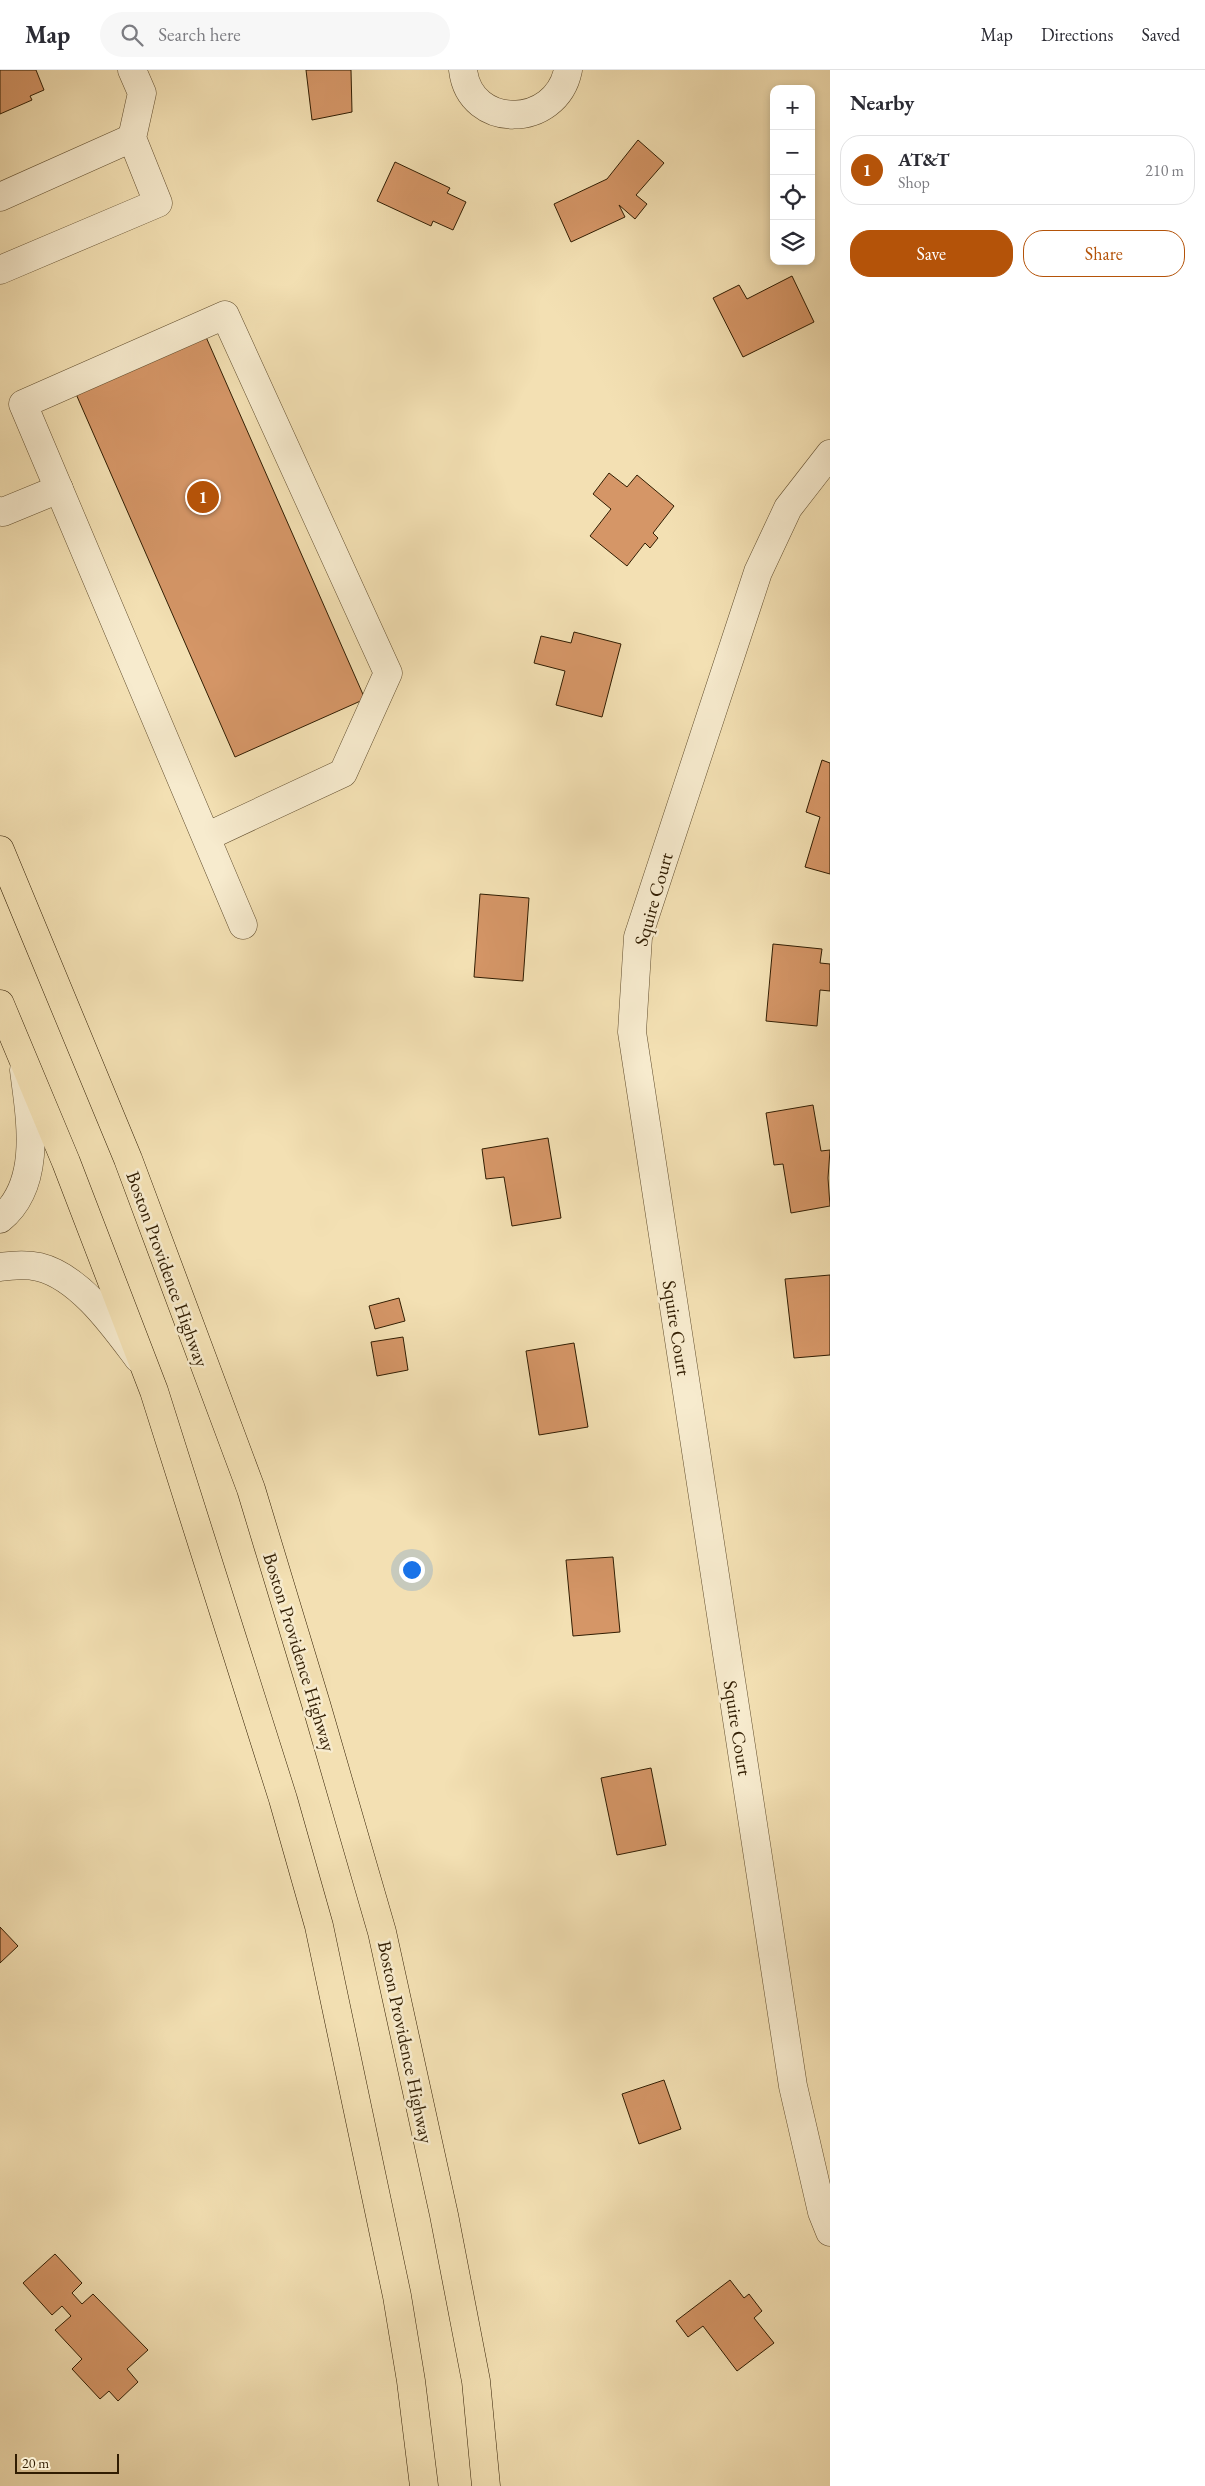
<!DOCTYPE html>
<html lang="en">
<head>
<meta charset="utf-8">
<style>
  :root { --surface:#fff; --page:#f7f7f7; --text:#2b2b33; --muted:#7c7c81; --line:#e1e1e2; --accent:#b45309 }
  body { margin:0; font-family:"EB Garamond",serif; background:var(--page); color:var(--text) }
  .controls { position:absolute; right:15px; top:15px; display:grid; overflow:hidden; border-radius:10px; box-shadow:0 2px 8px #0003 }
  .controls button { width:45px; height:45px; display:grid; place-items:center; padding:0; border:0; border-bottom:1px solid var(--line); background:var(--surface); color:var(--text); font:25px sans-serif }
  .scale { position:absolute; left:15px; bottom:12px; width:104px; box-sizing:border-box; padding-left:5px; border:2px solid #311d02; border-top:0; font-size:14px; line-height:18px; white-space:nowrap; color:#311d02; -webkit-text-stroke:4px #f7ebce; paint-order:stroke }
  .you { position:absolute; left:411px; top:1499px; width:18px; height:18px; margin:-12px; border:4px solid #fff; border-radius:50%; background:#1a73e8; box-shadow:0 0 0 8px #1a73e833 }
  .badge { display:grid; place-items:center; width:32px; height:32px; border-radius:50%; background:var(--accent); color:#fff; font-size:16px; font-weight:700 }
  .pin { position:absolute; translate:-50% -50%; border:2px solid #fff; box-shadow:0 1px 5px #0006 }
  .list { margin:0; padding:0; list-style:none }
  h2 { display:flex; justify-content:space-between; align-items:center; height:65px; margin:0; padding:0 20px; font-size:21px }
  h2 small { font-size:16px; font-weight:400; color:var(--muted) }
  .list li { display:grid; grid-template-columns:32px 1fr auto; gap:15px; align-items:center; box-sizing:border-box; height:70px; margin:0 10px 10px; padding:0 10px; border:1px solid var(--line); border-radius:20px }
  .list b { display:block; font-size:19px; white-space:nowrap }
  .list p { margin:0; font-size:16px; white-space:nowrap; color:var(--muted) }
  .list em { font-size:16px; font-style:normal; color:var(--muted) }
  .actions { display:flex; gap:10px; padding:15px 20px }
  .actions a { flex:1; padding:11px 0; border:1px solid var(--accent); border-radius:20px; text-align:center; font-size:18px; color:var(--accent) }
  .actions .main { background:var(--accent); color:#fff }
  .icon { flex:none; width:28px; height:28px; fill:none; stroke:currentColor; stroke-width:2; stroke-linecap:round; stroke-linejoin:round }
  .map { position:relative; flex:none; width:830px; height:2416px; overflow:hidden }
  header { display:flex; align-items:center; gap:30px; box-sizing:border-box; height:70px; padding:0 25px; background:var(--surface); border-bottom:1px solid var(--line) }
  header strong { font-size:24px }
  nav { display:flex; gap:28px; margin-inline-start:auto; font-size:18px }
  .search { width:350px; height:45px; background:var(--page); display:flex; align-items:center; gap:12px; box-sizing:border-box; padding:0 18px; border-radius:28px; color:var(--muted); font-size:19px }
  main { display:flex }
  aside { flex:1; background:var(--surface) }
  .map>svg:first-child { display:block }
  .building { fill:#d59667; stroke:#311d02 }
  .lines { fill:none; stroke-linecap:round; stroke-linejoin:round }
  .minor-casing { stroke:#624e2e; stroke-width:29 }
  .major-casing { stroke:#311d02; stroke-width:29 }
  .minor { stroke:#f7ebce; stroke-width:28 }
  .major { stroke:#f3e0b3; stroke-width:28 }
  .labels { text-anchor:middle; stroke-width:5; stroke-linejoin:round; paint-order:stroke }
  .street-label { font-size:19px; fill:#311d02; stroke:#f7ebce }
</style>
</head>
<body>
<header>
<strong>Map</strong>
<div class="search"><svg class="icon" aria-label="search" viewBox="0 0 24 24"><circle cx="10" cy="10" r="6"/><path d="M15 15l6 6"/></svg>Search here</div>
<nav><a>Map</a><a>Directions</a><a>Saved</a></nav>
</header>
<main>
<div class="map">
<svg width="830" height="2416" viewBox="0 0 830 2416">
  <rect width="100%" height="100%" fill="#f3e0b3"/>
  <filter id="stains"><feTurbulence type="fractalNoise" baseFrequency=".004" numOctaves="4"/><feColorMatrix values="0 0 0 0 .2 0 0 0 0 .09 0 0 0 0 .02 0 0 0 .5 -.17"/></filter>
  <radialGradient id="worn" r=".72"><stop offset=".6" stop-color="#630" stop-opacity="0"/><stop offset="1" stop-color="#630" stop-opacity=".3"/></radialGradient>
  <g class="building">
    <path d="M0,0H36L44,20L30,26L32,30L0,44Z"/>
    <path d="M306,0H351L352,42L312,50Z"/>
    <path d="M638,70L664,93L636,125L647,134L635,149L619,135L625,147L571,172L554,134L607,109Z"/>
    <path d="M395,92L450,118L447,123L466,132L453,160L433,151L431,156L377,131Z"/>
    <path d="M792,206L814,252L743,287L713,228L739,215L747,229Z"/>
    <path d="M206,267L365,629L235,687L76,324Z"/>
    <path d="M609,403L627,417L637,405L674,436L653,463L658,468L650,478L645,473L627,496L590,466L611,439L593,424Z"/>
    <path d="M574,562L621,574L602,647L556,635L565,601L534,593L541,566L571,573Z"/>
    <path d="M822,690L830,693V804L805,797L820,747L806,742Z"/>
    <path d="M480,824L529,828L523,911L474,907Z"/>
    <path d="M773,874L822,879L820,893L830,894V921L820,920L817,956L766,951Z"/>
    <path d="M813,1035L821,1081L830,1080L828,1108L830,1136L791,1143L783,1094L774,1095L766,1043Z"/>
    <path d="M548,1068L561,1148L512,1156L504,1107L486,1109L482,1079Z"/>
    <path d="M830,1205V1285L794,1288L785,1209Z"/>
    <path d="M399,1228L405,1251L375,1259L369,1236Z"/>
    <path d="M403,1267L408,1300L377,1306L371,1272Z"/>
    <path d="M574,1273L588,1357L539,1365L526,1281Z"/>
    <path d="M613,1487L620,1562L573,1566L566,1490Z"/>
    <path d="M651,1698L666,1775L617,1785L601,1708Z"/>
    <path d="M0,1857L18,1876L0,1893Z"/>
    <path d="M664,2010L681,2059L639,2074L622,2024Z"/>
    <path d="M55,2184L82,2213L72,2223L82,2234L93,2224L148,2280L127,2299L138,2312L118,2331L109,2321L100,2329L72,2299L82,2289L55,2260L71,2246L62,2236L52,2245L23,2213Z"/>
    <path d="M730,2210L744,2228L749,2224L762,2241L754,2248L774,2273L737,2301L703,2256L688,2267L676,2251Z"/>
  </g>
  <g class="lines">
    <defs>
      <g id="minor">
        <path d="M463,0C470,60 556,59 568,0"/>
        <path d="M0,127L132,68"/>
        <path d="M0,200L158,133L132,68L142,23L132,0"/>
        <path d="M830,384L788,438L758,502L638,867L632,962L793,2016L822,2142L830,2162"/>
        <path d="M0,441L3,442L59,419"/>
        <path d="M206,767L343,703L388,603L225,245L23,334L243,855"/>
        <path d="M0,1149C43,1114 30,1048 24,1000"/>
        <path d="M0,1197C13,1195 26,1194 39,1197C80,1207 114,1256 138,1288"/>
      </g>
      <g id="major">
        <path d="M0,780L128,1089L251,1419L316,1634L382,1862L444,2145L476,2311L486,2416"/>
        <path d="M0,934L66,1092L154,1321L283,1729L319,1856L397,2226L411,2311L424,2416"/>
      </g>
    </defs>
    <use href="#minor" class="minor-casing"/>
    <use href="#major" class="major-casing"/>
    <use href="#minor" class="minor"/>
    <use href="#major" class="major"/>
  </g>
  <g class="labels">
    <g class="street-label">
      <text transform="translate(653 829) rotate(-74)" y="7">Squire Court</text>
      <text transform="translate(168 1199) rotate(70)" y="7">Boston Providence Highway</text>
      <text transform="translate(677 1258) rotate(81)" y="7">Squire Court</text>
      <text transform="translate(300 1582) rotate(73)" y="7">Boston Providence Highway</text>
      <text transform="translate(738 1658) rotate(81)" y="7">Squire Court</text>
      <text transform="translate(406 1972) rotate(78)" y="7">Boston Providence Highway</text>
    </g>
  </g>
  <rect width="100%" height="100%" filter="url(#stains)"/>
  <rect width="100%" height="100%" fill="url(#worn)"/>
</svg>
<div class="controls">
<button>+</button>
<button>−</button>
<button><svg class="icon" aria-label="locate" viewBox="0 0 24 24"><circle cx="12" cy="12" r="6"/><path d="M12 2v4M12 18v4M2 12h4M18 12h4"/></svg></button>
<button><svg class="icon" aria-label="layers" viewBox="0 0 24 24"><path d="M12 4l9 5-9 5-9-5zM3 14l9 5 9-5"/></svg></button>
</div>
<div class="scale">20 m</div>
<div class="you"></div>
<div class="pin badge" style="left:203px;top:427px">1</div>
</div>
<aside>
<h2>Nearby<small></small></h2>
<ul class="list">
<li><span class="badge">1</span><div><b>AT&amp;T</b><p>Shop</p></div><em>210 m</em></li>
</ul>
<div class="actions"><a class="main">Save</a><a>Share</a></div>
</aside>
</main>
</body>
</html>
